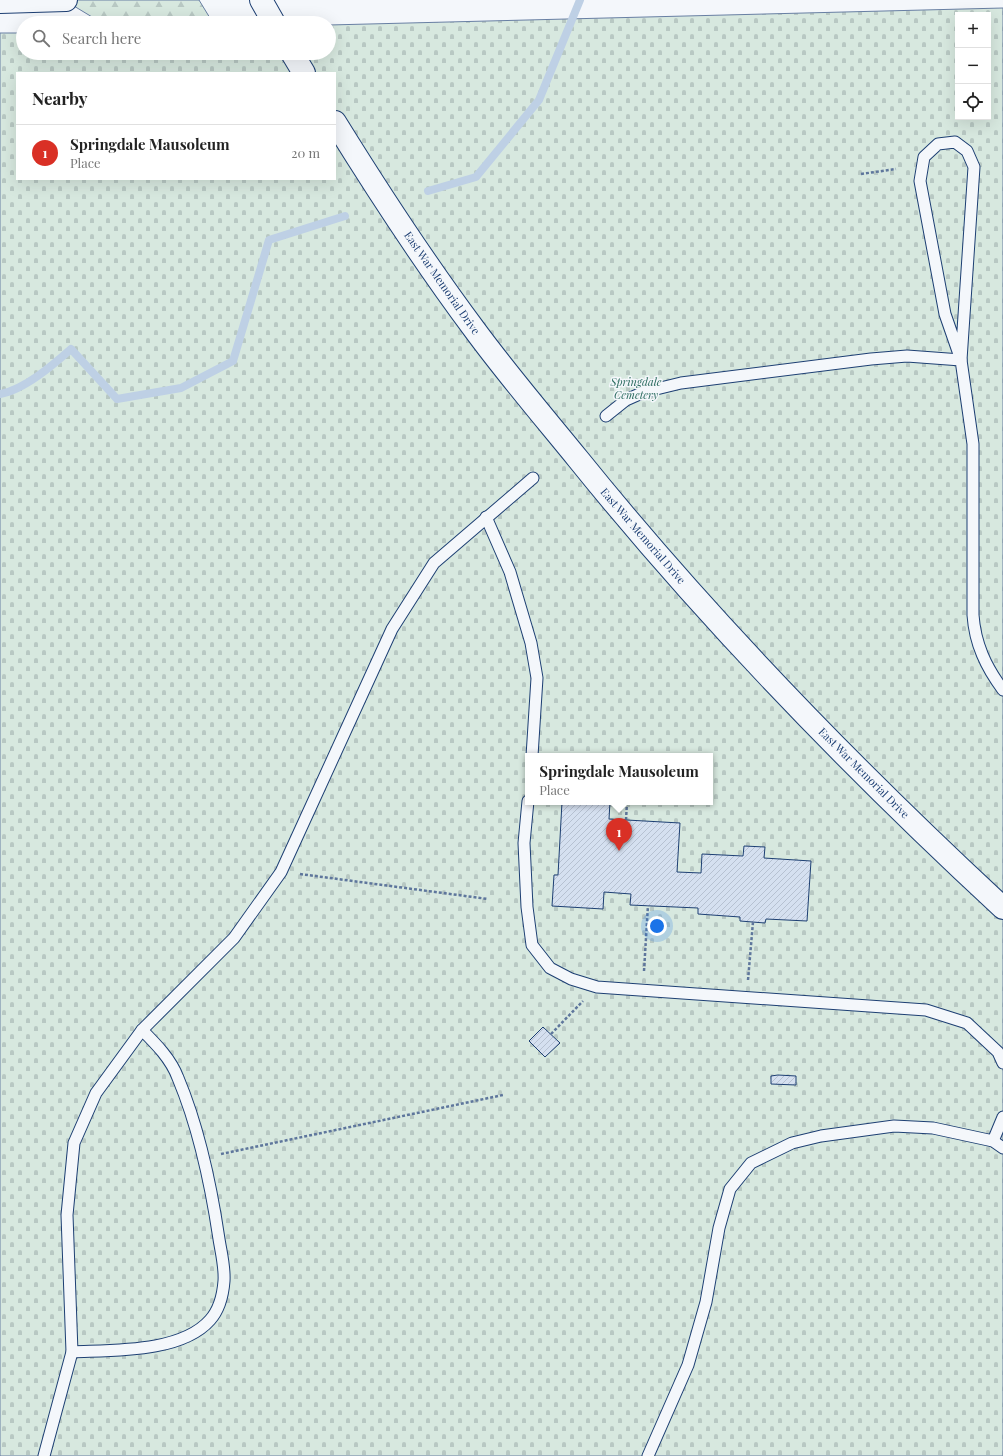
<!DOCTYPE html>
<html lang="en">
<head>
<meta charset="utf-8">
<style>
  :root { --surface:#fff; --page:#f2f2f2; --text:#222; --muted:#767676; --line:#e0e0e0; --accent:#d93025 }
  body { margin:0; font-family:"Playfair Display",serif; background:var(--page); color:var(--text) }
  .controls { position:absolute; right:12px; top:12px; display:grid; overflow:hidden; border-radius:0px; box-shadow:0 4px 16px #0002 }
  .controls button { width:36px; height:36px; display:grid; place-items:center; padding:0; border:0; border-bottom:1px solid var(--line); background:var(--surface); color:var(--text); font:20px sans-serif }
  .you { position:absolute; left:657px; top:926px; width:14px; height:14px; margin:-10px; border:3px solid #fff; border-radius:50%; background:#1a73e8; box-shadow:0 0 0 6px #1a73e833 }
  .badge { display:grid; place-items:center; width:26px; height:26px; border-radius:50%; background:var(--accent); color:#fff; font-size:13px; font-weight:700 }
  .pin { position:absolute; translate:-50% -33px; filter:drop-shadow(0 1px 2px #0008) }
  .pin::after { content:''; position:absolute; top:21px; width:14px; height:12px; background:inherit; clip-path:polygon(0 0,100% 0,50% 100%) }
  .popup { position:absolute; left:525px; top:753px; width:188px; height:52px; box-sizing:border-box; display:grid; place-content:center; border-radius:0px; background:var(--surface); filter:drop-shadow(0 1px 3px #0005); font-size:13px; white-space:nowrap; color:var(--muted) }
  .popup b { font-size:15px; color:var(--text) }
  .popup::after { content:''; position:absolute; left:50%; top:100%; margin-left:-8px; border:8px solid transparent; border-top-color:var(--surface) }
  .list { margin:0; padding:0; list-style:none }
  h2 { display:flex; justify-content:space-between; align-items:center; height:52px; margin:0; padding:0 16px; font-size:17px }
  h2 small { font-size:13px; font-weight:400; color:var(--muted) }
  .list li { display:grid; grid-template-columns:26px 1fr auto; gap:12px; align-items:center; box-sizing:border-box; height:56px; padding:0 16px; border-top:1px solid var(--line) }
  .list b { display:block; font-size:15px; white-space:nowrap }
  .list p { margin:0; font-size:13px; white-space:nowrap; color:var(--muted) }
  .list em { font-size:13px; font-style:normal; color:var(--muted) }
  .icon { flex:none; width:22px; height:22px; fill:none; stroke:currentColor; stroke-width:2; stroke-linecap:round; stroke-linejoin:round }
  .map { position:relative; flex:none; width:1003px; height:1456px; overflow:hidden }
  .search { position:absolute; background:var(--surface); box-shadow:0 4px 16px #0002; left:16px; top:16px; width:320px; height:44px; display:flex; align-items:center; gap:10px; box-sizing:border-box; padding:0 14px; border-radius:22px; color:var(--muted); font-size:15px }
  .panel { position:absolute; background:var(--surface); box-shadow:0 4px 16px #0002; left:16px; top:72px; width:320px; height:108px; border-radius:0px }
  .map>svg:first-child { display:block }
  .forest { fill:url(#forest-firs); stroke:#687fa3 }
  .cemetery { fill:url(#cemetery-stones); stroke:#687fa3; fill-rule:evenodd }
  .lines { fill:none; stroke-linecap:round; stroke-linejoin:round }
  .stream { stroke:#bed0e5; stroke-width:8 }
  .building { fill:url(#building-hatch); stroke:#1d3f73 }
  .lane-casing { stroke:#1d3f73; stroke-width:13 }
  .street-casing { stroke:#1d3f73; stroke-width:24 }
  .highway-casing { stroke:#1d3f73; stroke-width:24 }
  .path { stroke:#5e769c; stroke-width:2.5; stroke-dasharray:3 2; stroke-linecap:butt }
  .lane { stroke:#f4f7fb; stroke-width:11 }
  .street { stroke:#f4f7fb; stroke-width:22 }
  .highway { stroke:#f4f7fb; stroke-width:22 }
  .labels { text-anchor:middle; stroke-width:3; stroke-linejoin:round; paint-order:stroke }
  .street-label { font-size:11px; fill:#1d3f73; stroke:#f4f7fb }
  .park-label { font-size:11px; font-style:italic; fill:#2c6c60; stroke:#f4f7fb }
</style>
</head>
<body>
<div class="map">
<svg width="1003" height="1456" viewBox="0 0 1003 1456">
  <defs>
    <pattern id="forest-firs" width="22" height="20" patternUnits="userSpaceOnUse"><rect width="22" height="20" fill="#d7e8df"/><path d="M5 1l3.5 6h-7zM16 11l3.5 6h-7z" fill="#b8c8c3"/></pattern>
    <pattern id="cemetery-stones" width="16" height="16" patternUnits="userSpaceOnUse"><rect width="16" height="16" fill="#d7e8df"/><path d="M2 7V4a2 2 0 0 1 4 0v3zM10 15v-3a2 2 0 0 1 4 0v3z" fill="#b8c8c3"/></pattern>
    <pattern id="building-hatch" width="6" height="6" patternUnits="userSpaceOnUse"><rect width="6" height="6" fill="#d5e0f0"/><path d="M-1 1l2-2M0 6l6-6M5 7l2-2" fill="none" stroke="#b6c1d1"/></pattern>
  </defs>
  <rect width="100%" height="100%" fill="#f4f7fb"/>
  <path class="forest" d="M64,0H199L213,23H102Z"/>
  <path class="cemetery" d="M1003,8V1456H0V33H23V53H329V25ZM958,15H988V117H958ZM17,73H335V179H17ZM528,756H710V802H528Z"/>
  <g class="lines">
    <g class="stream">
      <path d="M428,191L476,177L539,100L580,0"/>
      <path d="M0,394C24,390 53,365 71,349L117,399L181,388L233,361L269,240L345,216"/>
    </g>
  </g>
  <g class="building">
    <path d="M562,802H610L609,819L680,823L677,872L701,873L702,854L743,856L744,846L765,847L764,858L811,861L807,921L766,919L765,923L740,921V917L698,914V908L630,905L631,894L604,892L603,909L552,906L554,875H558Z"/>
    <path d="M543,1027L560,1043L545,1057L529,1041Z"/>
    <path d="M778,1075L796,1076V1085L771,1084V1076Z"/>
  </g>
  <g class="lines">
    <defs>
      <g id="lane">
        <path d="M955,142L967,151L974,167L961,360L945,314L920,181L924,157L938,144Z"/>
        <path d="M606,416L626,400L644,392L681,383L871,359L907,356L961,360L973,444V615C975,644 986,667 1003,690"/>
        <path d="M486,517L510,572L531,643L537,678L532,756"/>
        <path d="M528,801L524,843L527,907L532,945L550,968L571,979L597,987L926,1010L967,1023L998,1052L1003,1063"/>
        <path d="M993,1141L1003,1117"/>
        <path d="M72,1352C112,1350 181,1353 210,1320C219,1310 223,1294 224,1281C225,1267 221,1252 219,1239C211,1185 199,1128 178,1078C171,1059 156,1044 142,1030"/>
        <path d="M44,1456L72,1352L67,1215L74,1143L96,1093L142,1030L234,938L281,872L392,629L434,563L533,478"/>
        <path d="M648,1456L688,1365L706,1302L719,1228L730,1189L751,1163L792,1143L821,1136L894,1126L933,1128L993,1141L1003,1148"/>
      </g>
      <path id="street" d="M0,2L66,0"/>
      <g id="highway">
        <path d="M261,0L274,23"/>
        <path d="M292,53L304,73"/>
        <path d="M335,122C379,193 424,262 474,329C507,374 543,416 578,459C707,619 852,768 1003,908"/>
      </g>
    </defs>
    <use href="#lane" class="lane-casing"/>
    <use href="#street" class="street-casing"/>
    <use href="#highway" class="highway-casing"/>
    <g class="path">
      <path d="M861,174L896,169"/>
      <path d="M626,820L627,802"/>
      <path d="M300,874L488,899"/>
      <path d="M644,971L648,905"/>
      <path d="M748,980L753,922"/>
      <path d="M551,1034L583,1001"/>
      <path d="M221,1154L503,1095"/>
    </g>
    <use href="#lane" class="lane"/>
    <use href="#street" class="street"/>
    <use href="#highway" class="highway"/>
  </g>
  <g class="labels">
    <g class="street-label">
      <text transform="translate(442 283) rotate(55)" y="4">East War Memorial Drive</text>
      <text transform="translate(643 536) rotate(49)" y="4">East War Memorial Drive</text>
      <text transform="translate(864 773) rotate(45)" y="4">East War Memorial Drive</text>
    </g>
    <g class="park-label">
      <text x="636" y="386">Springdale<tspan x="636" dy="13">Cemetery</tspan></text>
    </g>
  </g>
</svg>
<div class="controls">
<button>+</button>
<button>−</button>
<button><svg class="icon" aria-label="locate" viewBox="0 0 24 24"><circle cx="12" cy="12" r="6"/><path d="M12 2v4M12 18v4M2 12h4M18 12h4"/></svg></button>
</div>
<div class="you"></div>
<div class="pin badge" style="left:619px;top:851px">1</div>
<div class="popup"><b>Springdale Mausoleum</b>Place</div>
<div class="search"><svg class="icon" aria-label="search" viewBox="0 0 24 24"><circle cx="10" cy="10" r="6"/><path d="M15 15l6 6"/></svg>Search here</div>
<section class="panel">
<h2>Nearby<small></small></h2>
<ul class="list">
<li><span class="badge">1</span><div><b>Springdale Mausoleum</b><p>Place</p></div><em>20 m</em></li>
</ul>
</section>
</div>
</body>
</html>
